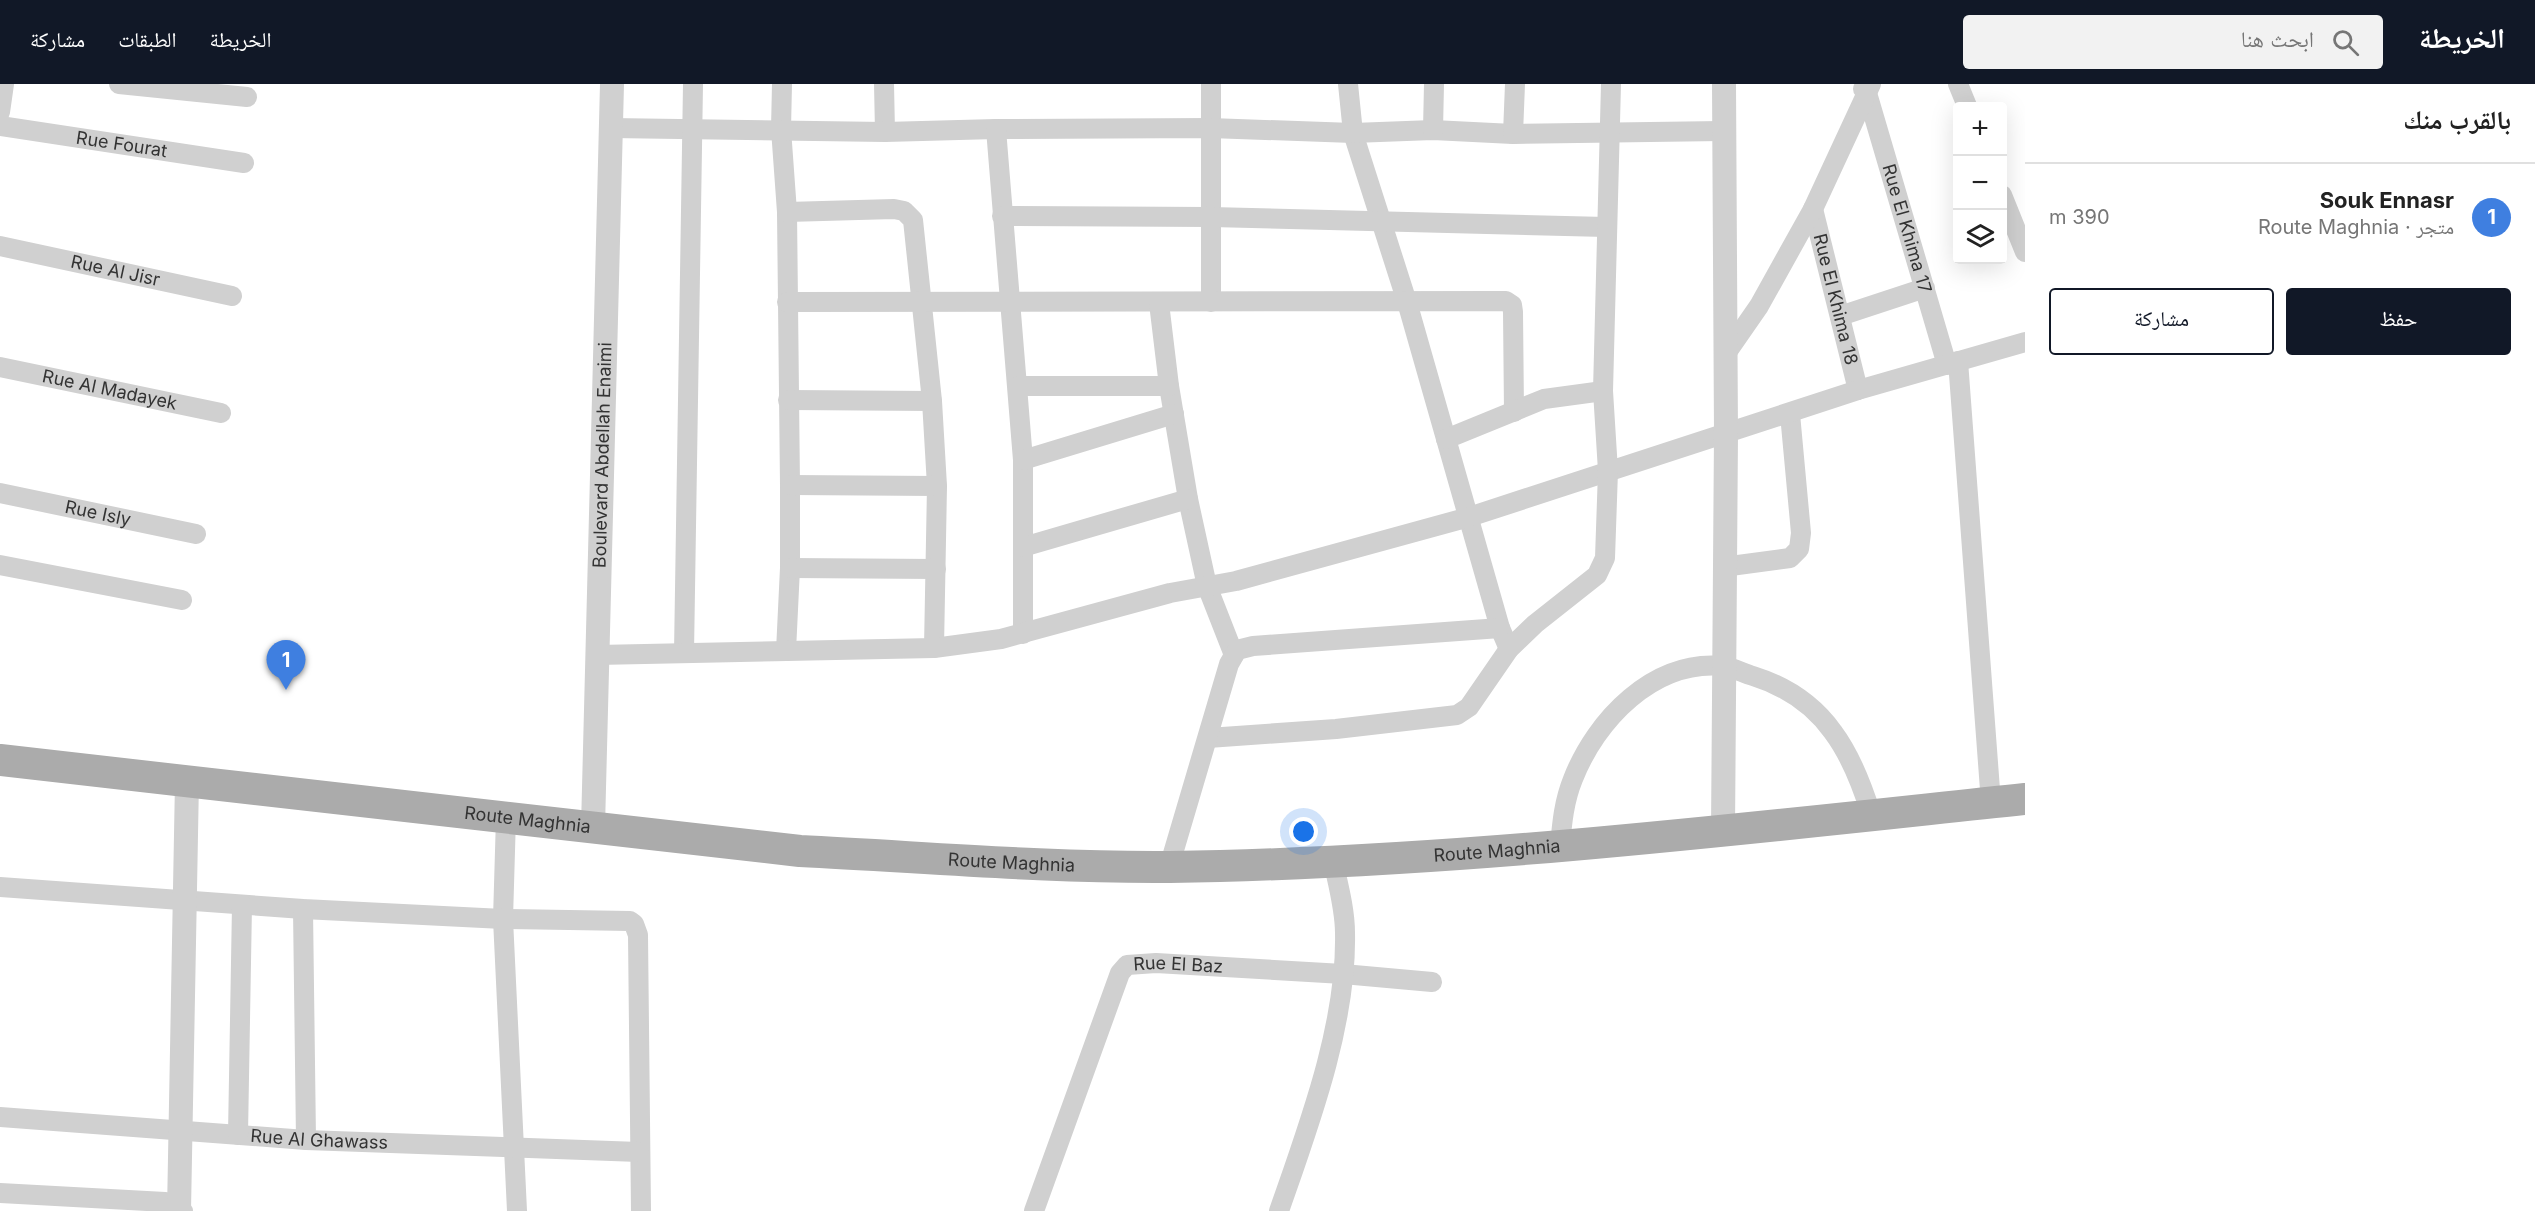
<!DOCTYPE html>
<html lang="ar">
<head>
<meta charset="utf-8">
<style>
  :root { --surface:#fff; --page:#f2f2f2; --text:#222; --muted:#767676; --line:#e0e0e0; --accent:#111827 }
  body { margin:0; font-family:Inter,"Noto Naskh Arabic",sans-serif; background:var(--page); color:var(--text); direction:rtl }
  .controls { position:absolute; right:18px; top:18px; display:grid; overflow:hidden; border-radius:6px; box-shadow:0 6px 24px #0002 }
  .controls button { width:54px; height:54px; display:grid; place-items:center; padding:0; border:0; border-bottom:2px solid var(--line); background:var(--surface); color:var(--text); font:30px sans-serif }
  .you { position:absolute; left:1304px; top:748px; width:21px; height:21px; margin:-15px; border:4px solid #fff; border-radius:50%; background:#1a73e8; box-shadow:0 0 0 9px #1a73e833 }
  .badge { display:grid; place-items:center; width:39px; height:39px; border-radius:50%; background:var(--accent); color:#fff; font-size:20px; font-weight:700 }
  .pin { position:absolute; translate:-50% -50px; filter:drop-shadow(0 2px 3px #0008) }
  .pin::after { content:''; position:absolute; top:32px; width:21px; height:18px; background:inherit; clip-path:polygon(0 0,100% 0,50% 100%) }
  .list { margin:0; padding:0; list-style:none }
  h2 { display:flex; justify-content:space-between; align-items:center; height:78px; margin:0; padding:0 24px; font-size:26px }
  h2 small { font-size:20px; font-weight:400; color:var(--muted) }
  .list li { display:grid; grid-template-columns:39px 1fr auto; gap:18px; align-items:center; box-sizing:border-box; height:108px; padding:0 24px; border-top:2px solid var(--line) }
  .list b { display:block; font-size:22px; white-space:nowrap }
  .list p { margin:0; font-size:20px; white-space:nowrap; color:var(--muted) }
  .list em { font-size:20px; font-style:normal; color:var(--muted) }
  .actions { display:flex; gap:12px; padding:18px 24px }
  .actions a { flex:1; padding:14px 0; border:2px solid var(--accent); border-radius:6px; text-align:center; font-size:21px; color:var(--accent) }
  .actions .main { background:var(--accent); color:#fff }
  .icon { flex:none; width:33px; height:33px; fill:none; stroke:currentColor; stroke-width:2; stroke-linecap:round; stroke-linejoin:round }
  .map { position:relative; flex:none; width:2025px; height:1127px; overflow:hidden; direction:ltr }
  header { display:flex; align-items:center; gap:36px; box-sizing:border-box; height:84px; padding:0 30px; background:var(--accent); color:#fff }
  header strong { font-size:28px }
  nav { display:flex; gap:33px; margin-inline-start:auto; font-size:21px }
  .search { width:420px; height:54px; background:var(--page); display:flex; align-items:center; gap:15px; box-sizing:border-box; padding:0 21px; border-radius:6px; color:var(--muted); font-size:22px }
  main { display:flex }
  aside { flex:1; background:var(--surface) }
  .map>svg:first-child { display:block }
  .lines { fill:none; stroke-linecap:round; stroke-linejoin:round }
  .minor { stroke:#d0d0d0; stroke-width:20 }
  .tertiary { stroke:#d0d0d0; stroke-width:24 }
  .primary { stroke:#ababab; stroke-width:32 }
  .labels { text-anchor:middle; stroke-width:6; stroke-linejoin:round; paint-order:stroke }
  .street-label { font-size:18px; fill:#333; stroke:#fff }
</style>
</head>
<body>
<header>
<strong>الخريطة</strong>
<div class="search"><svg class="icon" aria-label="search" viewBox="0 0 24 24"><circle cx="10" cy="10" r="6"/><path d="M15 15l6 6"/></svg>ابحث هنا</div>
<nav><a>الخريطة</a><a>الطبقات</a><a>مشاركة</a></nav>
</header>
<main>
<aside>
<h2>بالقرب منك<small></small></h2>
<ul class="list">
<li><span class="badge" style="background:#3f7fe0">1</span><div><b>Souk Ennasr</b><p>متجر · Route Maghnia</p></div><em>390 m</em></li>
</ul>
<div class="actions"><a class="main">حفظ</a><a>مشاركة</a></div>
</aside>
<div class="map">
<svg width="2025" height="1127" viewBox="0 0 2025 1127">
  <rect width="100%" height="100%" fill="#fff"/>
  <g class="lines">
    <g class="minor">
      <path d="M119,0L247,13"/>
      <path d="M782,0L781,45L787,128L790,401V484L786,567"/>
      <path d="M884,0L885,48"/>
      <path d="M1211,0V218"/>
      <path d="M1348,0L1353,49L1407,218L1500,544L1509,565"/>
      <path d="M1958,0L1967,22"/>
      <path id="s1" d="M1863,5L1867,9L1947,281"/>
      <path d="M0,28L4,0"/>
      <path id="s2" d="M0,42L244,79"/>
      <path d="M611,44L885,48L996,45L1210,44L1353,49L1433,46L1513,50L1722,47"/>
      <path d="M996,45L1023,376V550"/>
      <path d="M1433,46L1434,0"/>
      <path d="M1513,50L1515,0"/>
      <path d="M2002,111L2025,168"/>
      <path id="s3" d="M1813,125L1858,306"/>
      <path d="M787,128L894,125L904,127L913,136L932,317L937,402L934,564"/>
      <path d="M1002,132L1211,133L1606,143"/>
      <path id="s4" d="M0,162L232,212"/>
      <path d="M787,218L1506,217L1512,221L1513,228L1514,328"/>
      <path d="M1159,219L1169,302L1188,415L1207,502L1234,571"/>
      <path d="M1840,232L1925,204"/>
      <path d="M1725,271L1759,222L1813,125L1871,0"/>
      <path d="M1958,277L1991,719"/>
      <path id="s5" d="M0,283L221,329"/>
      <path d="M1018,302H1169"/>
      <path d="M788,316L932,317"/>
      <path d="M1446,355L1544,315L1603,307"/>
      <path d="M1023,376L1174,330"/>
      <path d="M790,401L937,402"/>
      <path id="s6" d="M0,409L196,450"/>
      <path d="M1023,463L1188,415"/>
      <path d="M0,481L182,516"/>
      <path d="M1723,483L1790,474L1799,465L1801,449L1790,330"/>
      <path d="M790,484L936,485"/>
      <path d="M684,569L693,0"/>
      <path d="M597,571L934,564L1001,555L1170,509L1236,497L1469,433L1858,306L2025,258"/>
      <path d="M1208,654L1336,645L1457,631L1469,623L1509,565L1535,540L1597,491L1605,474L1608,387L1603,307L1611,0"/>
      <path d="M506,733L503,835L517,1127"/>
      <path d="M1560,762C1562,739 1564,717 1573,695C1596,636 1653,576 1722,582C1732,583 1743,589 1753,592C1785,602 1813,620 1833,648C1851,672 1862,701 1871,730"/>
      <path d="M1169,783L1229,580L1237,566L1253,562L1500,544"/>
      <path d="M0,803L303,825L503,835L630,837L634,840L638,851L641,1127"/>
      <path d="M303,825L306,1056"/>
      <path id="s7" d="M0,1033L306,1056L639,1068"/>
      <path d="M238,1051L242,821"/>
      <path d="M0,1109L165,1118L183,1127"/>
      <path id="s8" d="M1034,1127L1120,889L1127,881L1156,879L1343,890L1432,898"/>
      <path d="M1279,1127C1309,1041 1347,940 1345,849C1345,825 1338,800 1333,777"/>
    </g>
    <g class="tertiary">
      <path id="s9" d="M593,743L612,0"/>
      <path d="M1723,747L1726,350L1724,0"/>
      <path d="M179,1127L187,697"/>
    </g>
    <path class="primary" id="s10" d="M0,676L800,767C923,773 1046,784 1170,783C1456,779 1741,745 2025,715"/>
  </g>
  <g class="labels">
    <g class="street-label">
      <text dy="6" stroke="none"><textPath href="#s2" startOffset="123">Rue Fourat</textPath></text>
      <text dy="6" stroke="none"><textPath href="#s1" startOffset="147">Rue El Khima 17</textPath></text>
      <text dy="6" stroke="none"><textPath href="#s4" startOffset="118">Rue Al Jisr</textPath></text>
      <text dy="6" stroke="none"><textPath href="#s3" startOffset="93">Rue El Khima 18</textPath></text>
      <text dy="6" stroke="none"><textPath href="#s5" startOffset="112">Rue Al Madayek</textPath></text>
      <text dy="6" stroke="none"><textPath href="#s9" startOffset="372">Boulevard Abdellah Enaimi</textPath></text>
      <text dy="6" stroke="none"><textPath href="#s6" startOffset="100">Rue Isly</textPath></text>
      <text dy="6" stroke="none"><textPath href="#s10" startOffset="531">Route Maghnia</textPath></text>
      <text dy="6" stroke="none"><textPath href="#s10" startOffset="1503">Route Maghnia</textPath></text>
      <text dy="6" stroke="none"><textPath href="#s10" startOffset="1017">Route Maghnia</textPath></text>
      <text dy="6" stroke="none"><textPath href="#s8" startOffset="315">Rue El Baz</textPath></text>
      <text dy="6" stroke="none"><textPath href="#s7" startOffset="320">Rue Al Ghawass</textPath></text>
    </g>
  </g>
</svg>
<div class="controls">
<button>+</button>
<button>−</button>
<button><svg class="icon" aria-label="layers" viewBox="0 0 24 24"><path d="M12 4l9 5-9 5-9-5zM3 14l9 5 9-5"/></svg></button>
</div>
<div class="you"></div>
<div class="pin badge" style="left:286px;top:606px;background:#3f7fe0">1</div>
</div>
</main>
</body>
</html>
